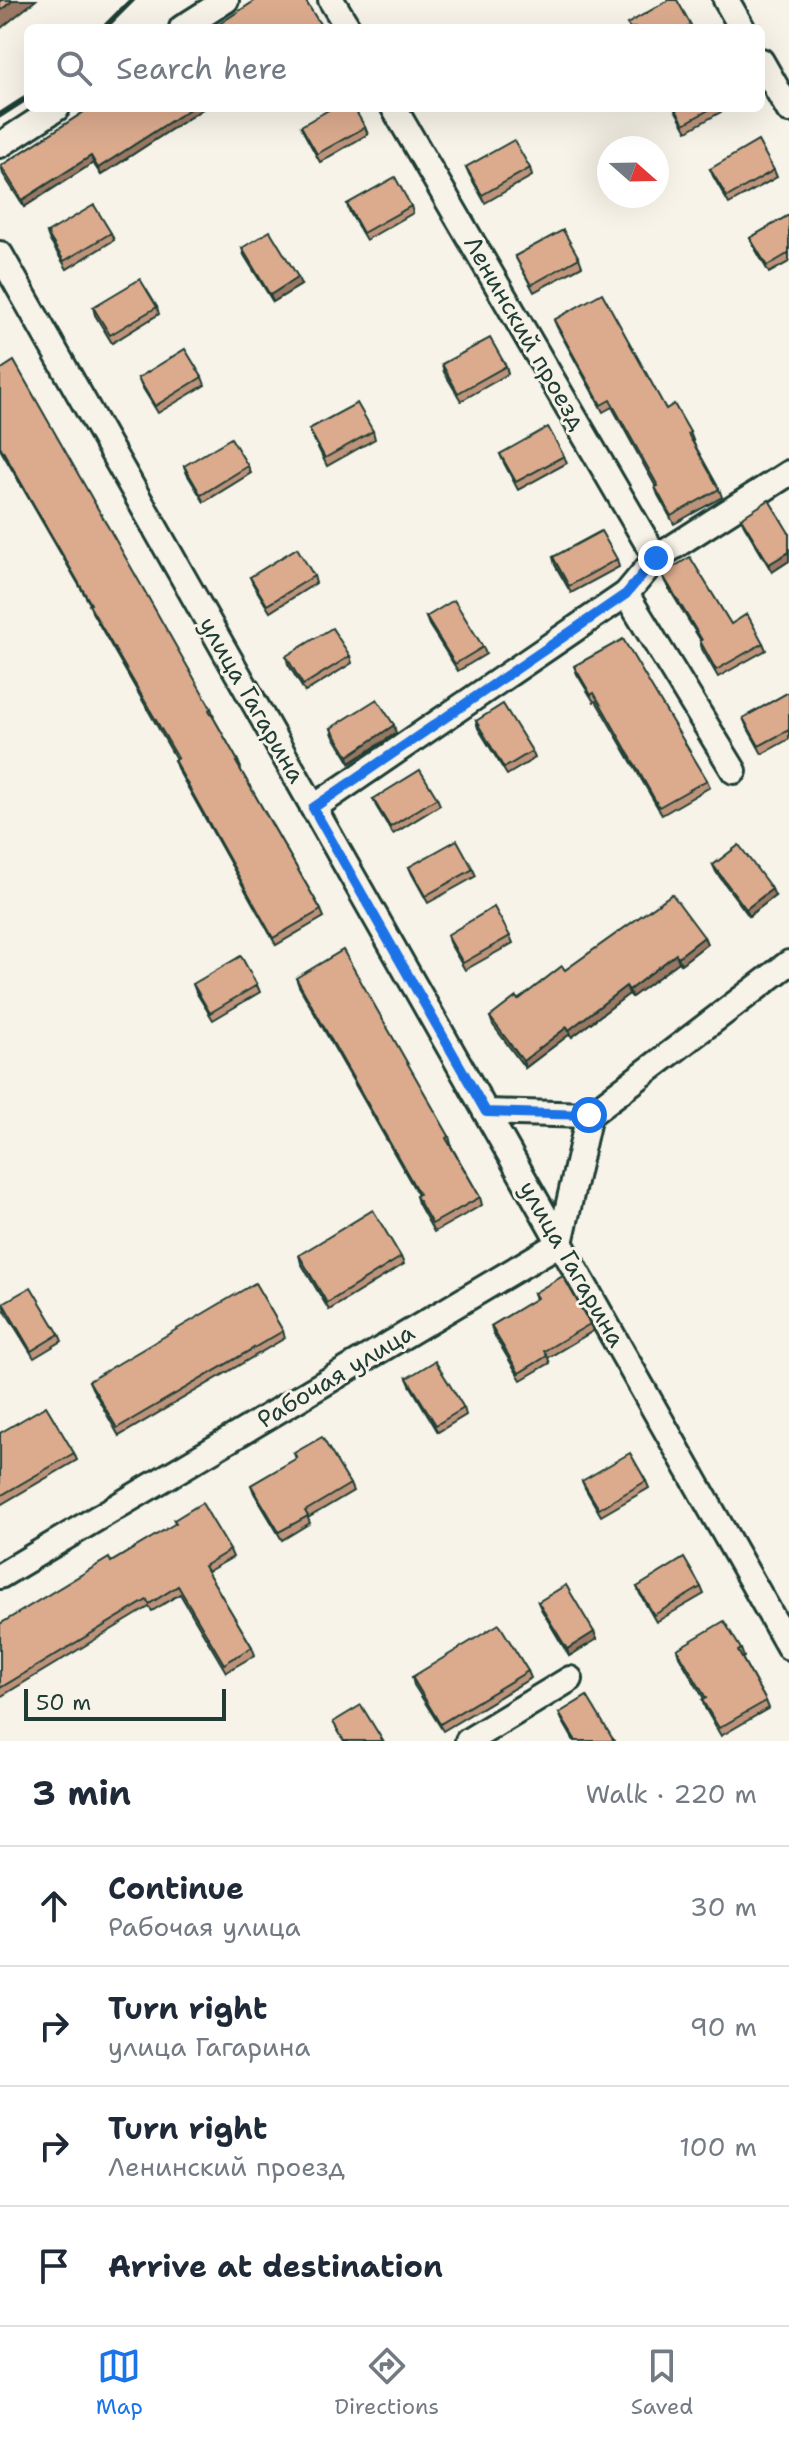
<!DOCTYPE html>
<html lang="en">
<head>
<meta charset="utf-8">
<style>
  :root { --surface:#fff; --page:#f6f6f7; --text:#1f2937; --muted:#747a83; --line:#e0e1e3; --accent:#1a73e8 }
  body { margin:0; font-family:"Shantell Sans",sans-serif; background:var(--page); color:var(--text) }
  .compass { position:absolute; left:597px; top:136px; width:72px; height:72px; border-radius:50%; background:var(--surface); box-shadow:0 8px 32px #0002; rotate:110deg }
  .scale { position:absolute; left:24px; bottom:20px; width:202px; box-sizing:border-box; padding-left:8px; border:4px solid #1f3d34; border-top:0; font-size:22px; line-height:28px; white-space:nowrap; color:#1f3d34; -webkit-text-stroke:6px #f7f3e8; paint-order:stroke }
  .stop { position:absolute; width:24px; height:24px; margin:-18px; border:6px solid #1a73e8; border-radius:50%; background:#fff }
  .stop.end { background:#1a73e8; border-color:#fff; box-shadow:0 2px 8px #0008 }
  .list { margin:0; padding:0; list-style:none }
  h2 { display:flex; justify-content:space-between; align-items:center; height:104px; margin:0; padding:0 32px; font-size:34px }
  h2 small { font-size:26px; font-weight:400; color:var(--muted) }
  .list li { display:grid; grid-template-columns:52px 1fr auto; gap:24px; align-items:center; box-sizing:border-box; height:120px; padding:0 32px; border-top:2px solid var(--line) }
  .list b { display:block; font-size:30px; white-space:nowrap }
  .list p { margin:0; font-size:26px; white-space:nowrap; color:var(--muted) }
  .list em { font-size:26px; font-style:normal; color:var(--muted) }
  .icon { flex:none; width:44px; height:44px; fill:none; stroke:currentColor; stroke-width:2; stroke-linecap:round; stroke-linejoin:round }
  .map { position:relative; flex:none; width:789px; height:1741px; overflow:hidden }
  .search { position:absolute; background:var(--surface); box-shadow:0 8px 32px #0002; left:24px; right:24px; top:24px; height:88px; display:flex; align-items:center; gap:20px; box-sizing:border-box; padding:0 28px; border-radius:12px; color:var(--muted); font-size:30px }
  .sheet { height:584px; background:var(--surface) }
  nav { display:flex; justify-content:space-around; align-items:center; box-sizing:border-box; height:112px; border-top:2px solid var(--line); background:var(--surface); font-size:22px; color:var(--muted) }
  nav a { display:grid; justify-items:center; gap:4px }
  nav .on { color:var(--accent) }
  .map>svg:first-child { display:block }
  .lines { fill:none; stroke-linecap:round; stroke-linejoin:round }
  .street-casing { stroke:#1f3d34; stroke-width:30 }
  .street { stroke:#f7f3e8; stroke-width:24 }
  .rail { stroke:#1f3d34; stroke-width:6 }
  .wall { fill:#bd937a; stroke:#1f3d34; stroke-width:2 }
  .shaded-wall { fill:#9a7863; stroke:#1f3d34; stroke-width:2 }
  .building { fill:#dcab8e; stroke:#1f3d34; stroke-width:2 }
  .route { stroke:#1a73e8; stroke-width:10 }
  .labels { text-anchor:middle; stroke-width:6; stroke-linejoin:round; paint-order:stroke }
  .street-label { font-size:24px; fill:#1f3d34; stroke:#f7f3e8 }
</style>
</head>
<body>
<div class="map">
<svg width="789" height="1741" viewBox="0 0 789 1741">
  <rect width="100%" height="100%" fill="#f7f3e8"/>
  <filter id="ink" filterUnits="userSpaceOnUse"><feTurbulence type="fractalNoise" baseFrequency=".0125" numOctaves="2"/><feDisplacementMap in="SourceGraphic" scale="16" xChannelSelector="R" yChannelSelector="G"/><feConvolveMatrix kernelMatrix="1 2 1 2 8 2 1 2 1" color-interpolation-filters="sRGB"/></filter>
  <g filter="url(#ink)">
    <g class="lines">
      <defs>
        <g id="street">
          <path d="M331,0L348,28"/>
          <path d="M726,0L742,28"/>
          <path d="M182,28L226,0"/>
          <path d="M761,61L789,110"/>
          <path d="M394,108L656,558"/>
          <path d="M0,145L57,108"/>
          <path d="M0,254L789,1647"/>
          <path d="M626,594L734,771"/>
          <path d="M313,808L626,594L656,558L789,473"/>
          <path d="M486,1112L589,1115"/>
          <path d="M0,1576L560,1243L589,1115L789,963"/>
          <path d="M468,1741L570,1679"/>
        </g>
      </defs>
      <use href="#street" class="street-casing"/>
      <use href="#street" class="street"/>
      <g class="rail">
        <path d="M104,28L132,0"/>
        <path d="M0,115L28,97"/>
      </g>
    </g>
    <g class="wall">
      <path d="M90,108H204L101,175L93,163L24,207L3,174L1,166Z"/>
      <path d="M674,108H728L687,131Z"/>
      <path d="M301,126L365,127L368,134L320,162L304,133Z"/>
      <path d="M466,167L530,168L532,176L485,203L469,174Z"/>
      <path d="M710,169L774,170L777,177L729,204L713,176Z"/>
      <path d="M347,204L411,206L413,213L366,240L349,211Z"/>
      <path d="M789,215V262L769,273L753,245L750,238Z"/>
      <path d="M47,233H111L114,240L67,269L50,241Z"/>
      <path d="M242,248L301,285L273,302L244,255Z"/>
      <path d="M515,256L579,258L582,266L534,292Z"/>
      <path d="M93,307H157L159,314L112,343L95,315Z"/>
      <path d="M554,320L666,409L690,432L693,440H692L719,489L722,497L674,524L658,495L655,487H656L612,407L603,412L557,327Z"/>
      <path d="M442,364L506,366L508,374L461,401L444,372Z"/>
      <path d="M0,370L211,708L214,716L213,717L238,761L241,768L240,769L321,910L324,917L276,945L177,768L174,760L176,759L92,612L90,604L0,449Z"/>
      <path d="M202,377L205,385L158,413L141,385L138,378Z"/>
      <path d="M309,429L373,431L375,439L327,466Z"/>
      <path d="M500,454L564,456L567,463L518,490L503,461Z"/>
      <path d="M184,466H248L251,473L204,502L187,474Z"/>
      <path d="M741,518L789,533V561L772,572L744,525Z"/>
      <path d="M553,557L617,559L619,567L571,593L555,565Z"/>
      <path d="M662,574L731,624L763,643L766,650L718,677L702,649L700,641H701L665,582Z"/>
      <path d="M314,576L316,583L270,612L253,584L250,577Z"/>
      <path d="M426,617L483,647L486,654L458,671L429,625Z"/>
      <path d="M286,656H350L352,663L305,692L288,664Z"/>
      <path d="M574,666L707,780L710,787L662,815L596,701L594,702L577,674Z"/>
      <path d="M789,692V739L762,754L746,725L743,718Z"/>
      <path d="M476,721L532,751L535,758L507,775L478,728Z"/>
      <path d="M331,728L396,733L350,763L333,735Z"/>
      <path d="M437,798L440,805L393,834L376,806L373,799Z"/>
      <path d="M713,865L775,896L749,916L716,872Z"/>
      <path d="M409,867L473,869L476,876L428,903L412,874Z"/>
      <path d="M447,935L510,936L513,943L465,970L449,942Z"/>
      <path d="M704,937L707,944L681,964L679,962L632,997L629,994L572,1037L570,1034L525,1068L493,1025L490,1017L565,970Z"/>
      <path d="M296,978L449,1136L451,1144H450L480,1197L482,1205L434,1232L418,1203L416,1196L418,1195L299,986Z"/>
      <path d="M193,984L257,985L260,992L213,1020L196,992Z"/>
      <path d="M299,1255L401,1257L404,1264L329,1310L301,1263Z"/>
      <path d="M534,1293L590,1324L593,1331L548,1358L550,1363L521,1380L493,1333L491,1326L536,1299Z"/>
      <path d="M3,1303L59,1334L62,1341L34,1358L5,1311Z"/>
      <path d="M283,1331L285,1338L119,1436L92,1388L89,1381Z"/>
      <path d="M407,1378L464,1408L466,1415L438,1432L410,1385Z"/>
      <path d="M0,1433L74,1453L77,1460L0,1505Z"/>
      <path d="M294,1453L350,1484L353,1491L308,1518L310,1523L282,1540L254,1493L251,1485L296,1459Z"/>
      <path d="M582,1481H646L649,1488L601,1516L585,1488Z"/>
      <path d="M174,1520L230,1550L233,1557L207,1572L252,1647L255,1655L226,1672L180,1594L152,1611L149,1607L0,1697V1624L111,1562L176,1524Z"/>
      <path d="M637,1587H701L704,1594L656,1622L640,1594Z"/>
      <path d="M538,1602L594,1632L597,1639L569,1656L541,1609Z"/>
      <path d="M677,1649H741L744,1657L742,1658L766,1701L769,1708L721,1736L705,1708L702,1700L704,1699L679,1656Z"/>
      <path d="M528,1671L531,1678L443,1731L414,1685L412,1677Z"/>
      <path d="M559,1713L614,1741H574L562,1720Z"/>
    </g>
    <g class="shaded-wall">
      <path d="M13,0H36L0,29V11Z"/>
      <path d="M191,108H204L101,175L98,168Z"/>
      <path d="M91,156L93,163L24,207L22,200Z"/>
      <path d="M298,277L301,285L273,302L270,295Z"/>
      <path d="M789,552V561L772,572L769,564Z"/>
      <path d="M394,725L396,733L350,763L348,756Z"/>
      <path d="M772,889L775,896L749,916L746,909Z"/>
      <path d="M704,937L707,944L681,964L678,957Z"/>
      <path d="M676,954L679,962L632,997L629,990Z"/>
      <path d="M626,986L629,994L572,1037L569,1030Z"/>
      <path d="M567,1027L570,1034L525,1068L523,1061Z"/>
      <path d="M594,1632L597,1639L569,1656L567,1649Z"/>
    </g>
    <g class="building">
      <path d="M0,0H13L0,11Z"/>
      <path d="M256,0H305L320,24L314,28H213Z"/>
      <path d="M669,0H677L691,25L687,28H630L627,24Z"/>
      <path d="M90,108H191L98,168L91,156L22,200L1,166Z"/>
      <path d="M332,108H354L365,127L317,154L301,126Z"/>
      <path d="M675,108H712L684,124Z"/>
      <path d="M514,140L530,168L482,195L466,167Z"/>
      <path d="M758,141L774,170L727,197L710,169Z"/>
      <path d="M395,177L411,206L363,233L347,204Z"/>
      <path d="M94,205L111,233L64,261L47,233Z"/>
      <path d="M789,215V253L767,266L750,238Z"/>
      <path d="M563,230L579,258L531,285L515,256Z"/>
      <path d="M270,231L298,277L270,295L242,248Z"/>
      <path d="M140,279L157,307L110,335L93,307Z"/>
      <path d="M602,293L666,409L674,404L690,432L688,434L719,489L671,516L655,487L658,486L610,400L601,405L554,320Z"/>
      <path d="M490,338L506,366L458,393L442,364Z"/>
      <path d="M185,349L202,377L155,406L138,378Z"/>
      <path d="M14,361L211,708L209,710L238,761L236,762L321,910L273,938L174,760L178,758L89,605L91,604L0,446V370Z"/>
      <path d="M357,403L373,431L325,458L309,429Z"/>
      <path d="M548,427L564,456L516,482L500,454Z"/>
      <path d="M231,438L248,466L201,495L184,466Z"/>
      <path d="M769,500L789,533V552L769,564L741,518Z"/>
      <path d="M601,531L617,559L569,586L553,557Z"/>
      <path d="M297,548L314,576L267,605L250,577Z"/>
      <path d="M690,557L731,624L747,614L763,643L716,670L700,641L702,640L662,574Z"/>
      <path d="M454,600L483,647L455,664L426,617Z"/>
      <path d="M332,628L350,656L303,685L286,656Z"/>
      <path d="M623,639L707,780L659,807L594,693L591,695L574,666Z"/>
      <path d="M789,692V730L759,746L743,718Z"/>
      <path d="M377,699L394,725L348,756L331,728Z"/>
      <path d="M503,704L532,751L504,768L476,721Z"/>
      <path d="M420,770L437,798L390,827L373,799Z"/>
      <path d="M457,840L473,869L425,896L409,867Z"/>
      <path d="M739,845L772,889L746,909L713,865Z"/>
      <path d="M672,894L704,937L678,957L676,954L629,990L626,986L569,1030L567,1027L523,1061L490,1017L516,997L518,1000L562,966L565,970Z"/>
      <path d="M494,907L510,936L463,963L447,935Z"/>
      <path d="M343,950L449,1136L446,1138L480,1197L432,1224L416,1196L419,1194L296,978Z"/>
      <path d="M241,956L257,985L210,1013L193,984Z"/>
      <path d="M373,1210L401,1257L327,1303L299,1255Z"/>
      <path d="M563,1276L590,1324L544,1351L547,1356L519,1373L491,1326L537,1298L534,1293Z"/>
      <path d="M255,1283L283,1331L117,1428L89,1381Z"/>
      <path d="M31,1287L59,1334L31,1351L3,1303Z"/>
      <path d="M435,1361L464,1408L436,1425L407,1378Z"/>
      <path d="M46,1406L74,1453L0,1496V1433Z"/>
      <path d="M322,1437L350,1484L305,1511L308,1516L279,1532L251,1485L297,1458L294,1453Z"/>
      <path d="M630,1453L646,1481L599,1509L582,1481Z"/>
      <path d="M202,1503L230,1550L204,1566L252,1647L224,1664L178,1586L149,1604L147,1600L0,1688V1624L109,1558L111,1562L176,1523L174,1520Z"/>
      <path d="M684,1558L701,1587L654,1615L637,1587Z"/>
      <path d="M566,1585L594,1632L567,1649L538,1602Z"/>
      <path d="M724,1621L741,1649L738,1651L766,1701L719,1728L702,1700L706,1698L677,1649Z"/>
      <path d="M499,1624L528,1671L440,1724L412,1677Z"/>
      <path d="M587,1696L614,1741H576L559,1713Z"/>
      <path d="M361,1705L383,1741H344L333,1722Z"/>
    </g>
  </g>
  <g class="lines" filter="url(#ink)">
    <path class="route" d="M589,1115L486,1112L313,808L626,594L656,558"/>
  </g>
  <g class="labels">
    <g class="street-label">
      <text transform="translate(525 333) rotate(60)" y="8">Ленинский проезд</text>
      <text transform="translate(252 700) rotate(60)" y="8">улица Гагарина</text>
      <text transform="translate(572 1264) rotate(60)" y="8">улица Гагарина</text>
      <text transform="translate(336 1376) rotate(-31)" y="8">Рабочая улица</text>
    </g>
  </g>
</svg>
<svg class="compass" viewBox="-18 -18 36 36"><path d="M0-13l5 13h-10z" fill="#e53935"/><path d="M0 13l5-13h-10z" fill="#747a83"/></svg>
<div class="scale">50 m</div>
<div class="stop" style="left:589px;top:1115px"></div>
<div class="stop end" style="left:656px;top:558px"></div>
<div class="search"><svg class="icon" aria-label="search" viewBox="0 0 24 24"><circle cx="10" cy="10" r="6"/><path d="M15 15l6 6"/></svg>Search here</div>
</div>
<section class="sheet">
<h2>3 min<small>Walk · 220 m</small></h2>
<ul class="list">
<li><svg class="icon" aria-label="ahead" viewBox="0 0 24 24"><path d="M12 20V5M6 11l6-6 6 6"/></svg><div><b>Continue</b><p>Рабочая улица</p></div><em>30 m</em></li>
<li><svg class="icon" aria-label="right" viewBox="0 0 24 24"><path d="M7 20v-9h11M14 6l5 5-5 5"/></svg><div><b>Turn right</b><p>улица Гагарина</p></div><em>90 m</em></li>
<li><svg class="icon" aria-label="right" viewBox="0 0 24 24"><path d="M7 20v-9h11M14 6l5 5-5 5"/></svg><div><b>Turn right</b><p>Ленинский проезд</p></div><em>100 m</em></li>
<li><svg class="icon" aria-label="arrive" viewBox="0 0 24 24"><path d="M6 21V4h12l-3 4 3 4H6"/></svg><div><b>Arrive at destination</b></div></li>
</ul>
</section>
<nav>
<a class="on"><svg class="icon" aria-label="map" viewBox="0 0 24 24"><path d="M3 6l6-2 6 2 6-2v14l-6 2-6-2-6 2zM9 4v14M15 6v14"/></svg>Map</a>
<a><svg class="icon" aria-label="directions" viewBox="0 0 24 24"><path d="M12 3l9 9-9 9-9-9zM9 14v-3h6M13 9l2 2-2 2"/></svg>Directions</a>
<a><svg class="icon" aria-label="saved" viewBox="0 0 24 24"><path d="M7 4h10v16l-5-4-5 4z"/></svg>Saved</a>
</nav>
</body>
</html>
